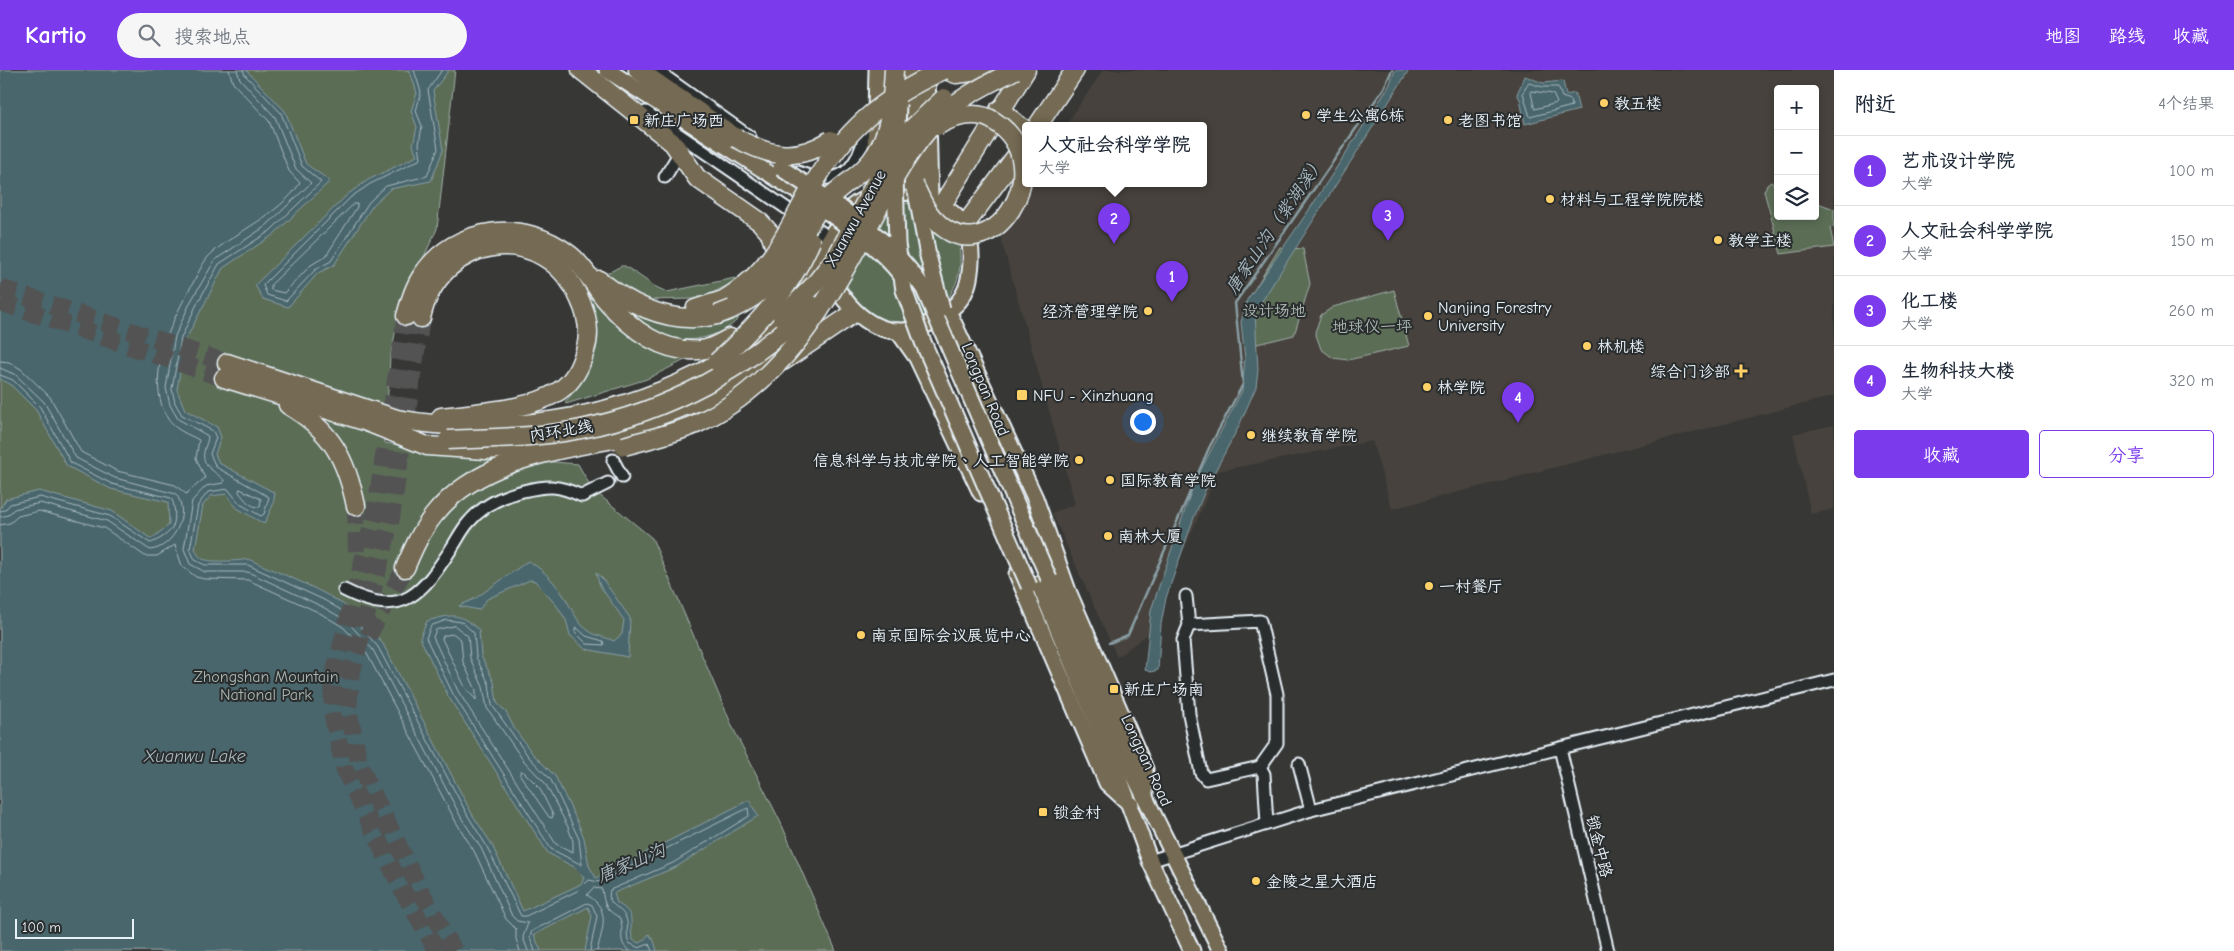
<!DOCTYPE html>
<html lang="zh">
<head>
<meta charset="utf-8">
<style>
  :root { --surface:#fff; --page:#f6f6f7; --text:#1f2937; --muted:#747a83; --line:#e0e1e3; --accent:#7c3aed }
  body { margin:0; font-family:"Comic Neue","LXGW WenKai TC",sans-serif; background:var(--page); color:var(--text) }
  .controls { position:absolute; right:15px; top:15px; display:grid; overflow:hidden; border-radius:5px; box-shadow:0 2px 8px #0003 }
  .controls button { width:45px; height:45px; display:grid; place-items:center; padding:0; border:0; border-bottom:1px solid var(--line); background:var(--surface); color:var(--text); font:25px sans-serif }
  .scale { position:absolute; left:15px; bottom:12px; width:119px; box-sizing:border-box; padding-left:5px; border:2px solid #e8f1f8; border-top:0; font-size:14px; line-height:18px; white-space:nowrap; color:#e8f1f8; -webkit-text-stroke:4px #2a2d2e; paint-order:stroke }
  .you { position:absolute; left:1142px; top:351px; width:18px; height:18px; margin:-12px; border:4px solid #fff; border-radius:50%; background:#1a73e8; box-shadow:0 0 0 8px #1a73e833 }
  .badge { display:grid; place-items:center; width:32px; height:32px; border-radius:50%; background:var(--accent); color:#fff; font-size:16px; font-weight:700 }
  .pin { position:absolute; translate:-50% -41px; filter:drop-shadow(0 1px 2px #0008) }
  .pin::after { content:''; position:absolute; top:26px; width:18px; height:15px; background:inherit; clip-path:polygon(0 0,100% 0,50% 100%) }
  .popup { position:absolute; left:1022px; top:52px; width:185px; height:65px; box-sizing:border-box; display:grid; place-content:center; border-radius:5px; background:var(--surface); filter:drop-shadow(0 1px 4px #0005); font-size:16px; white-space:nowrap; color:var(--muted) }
  .popup b { font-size:19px; color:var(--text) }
  .popup::after { content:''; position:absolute; left:50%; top:100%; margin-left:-10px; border:10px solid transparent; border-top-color:var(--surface) }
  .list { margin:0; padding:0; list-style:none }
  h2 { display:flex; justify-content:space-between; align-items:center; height:65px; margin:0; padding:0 20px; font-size:21px }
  h2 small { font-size:16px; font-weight:400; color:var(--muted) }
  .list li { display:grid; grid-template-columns:32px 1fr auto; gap:15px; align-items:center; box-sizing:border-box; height:70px; padding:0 20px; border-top:1px solid var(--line) }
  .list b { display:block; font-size:19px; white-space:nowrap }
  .list p { margin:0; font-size:16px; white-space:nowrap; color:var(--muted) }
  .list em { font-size:16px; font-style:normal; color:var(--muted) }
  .actions { display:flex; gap:10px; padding:15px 20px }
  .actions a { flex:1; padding:11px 0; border:1px solid var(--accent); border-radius:5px; text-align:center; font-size:18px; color:var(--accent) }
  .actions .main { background:var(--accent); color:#fff }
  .icon { flex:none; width:28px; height:28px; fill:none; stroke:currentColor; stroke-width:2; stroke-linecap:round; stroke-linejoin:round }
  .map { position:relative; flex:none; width:1834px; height:881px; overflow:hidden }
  header { display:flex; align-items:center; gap:30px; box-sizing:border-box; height:70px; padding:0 25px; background:var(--accent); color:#fff }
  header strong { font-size:24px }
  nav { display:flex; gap:28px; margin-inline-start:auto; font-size:18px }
  .search { width:350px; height:45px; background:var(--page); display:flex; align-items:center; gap:12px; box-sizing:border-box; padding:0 18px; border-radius:28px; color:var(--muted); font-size:19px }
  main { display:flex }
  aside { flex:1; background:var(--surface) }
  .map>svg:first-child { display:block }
  .built { fill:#47433e; fill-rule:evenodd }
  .green { fill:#5b6d57; stroke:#a2afa8 }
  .water { fill:#49666c; stroke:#899ea4 }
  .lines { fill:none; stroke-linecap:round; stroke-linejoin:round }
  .shore { stroke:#a8b9c0; stroke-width:1 }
  .stream { stroke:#899ea4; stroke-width:2.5 }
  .highway-tunnel { stroke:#525352; stroke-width:18; stroke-dasharray:18 9; stroke-linecap:butt }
  .minor-casing { stroke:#e8f1f8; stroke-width:15 }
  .major-casing { stroke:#e8f1f8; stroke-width:19 }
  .highway-casing { stroke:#e8f1f8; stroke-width:21 }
  .minor { stroke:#2a2d2e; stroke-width:11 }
  .major { stroke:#746b52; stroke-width:15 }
  .highway { stroke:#746b52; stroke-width:18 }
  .major-bridge-casing { stroke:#e8f1f8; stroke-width:19; stroke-linecap:butt }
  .highway-bridge-casing { stroke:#e8f1f8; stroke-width:21; stroke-linecap:butt }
  .major-bridge { stroke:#746b52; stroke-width:15 }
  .highway-bridge { stroke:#746b52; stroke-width:18 }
  .poi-dot { fill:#ffd166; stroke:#2a2d2e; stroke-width:2 }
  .labels { text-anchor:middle; stroke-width:4; stroke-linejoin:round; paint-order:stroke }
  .poi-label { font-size:16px; fill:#e8f1f8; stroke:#2a2d2e; text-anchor:start }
  .street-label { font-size:16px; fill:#e8f1f8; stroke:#2a2d2e }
  .park-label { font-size:16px; fill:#a9b6b0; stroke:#2a2d2e }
  .water-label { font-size:18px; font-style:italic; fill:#a8b9c0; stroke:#2a2d2e }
</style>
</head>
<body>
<header>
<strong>Kartio</strong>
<div class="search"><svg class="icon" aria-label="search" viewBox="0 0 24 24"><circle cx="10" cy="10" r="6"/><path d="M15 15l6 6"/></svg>搜索地点</div>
<nav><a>地图</a><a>路线</a><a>收藏</a></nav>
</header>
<main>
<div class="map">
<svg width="1834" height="881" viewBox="0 0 1834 881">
  <rect width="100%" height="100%" fill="#373735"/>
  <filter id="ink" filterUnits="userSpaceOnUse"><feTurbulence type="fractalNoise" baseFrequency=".02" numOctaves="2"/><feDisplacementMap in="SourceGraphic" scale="10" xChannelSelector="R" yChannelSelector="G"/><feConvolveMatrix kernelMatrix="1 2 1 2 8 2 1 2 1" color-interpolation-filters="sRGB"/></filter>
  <g filter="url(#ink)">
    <g class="built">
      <path d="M1103,0H1834V326L1392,439L1372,371L1218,401L1148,564L1117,587L1052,443L1075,434L1000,165L1028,113H1203V55H1066ZM1778,19H1815V146H1778Z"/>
      <path d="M1834,355V439L1811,444L1793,364Z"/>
    </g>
    <g class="green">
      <path d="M0,0H455L437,159L401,235L390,288L385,373L445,383L578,394L592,419L652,468L733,658L781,753L836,881H0Z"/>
      <path d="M1771,112L1778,117V146H1815V132L1834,139V157L1830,158L1834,177L1781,184L1764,121L1767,115Z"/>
      <path d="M903,133L913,134L958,172C975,244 888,281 852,224C848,218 842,208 842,200C843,191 862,154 867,143Z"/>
      <path d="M1280,177L1303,179L1310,214L1294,265L1245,277V235Z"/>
      <path d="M621,196H625L656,217L667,222L735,208L734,212L710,224L694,229L649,230L634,225L604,205Z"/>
      <path d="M572,201L587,215L689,288L647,309L566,334L565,332L577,318L591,290Z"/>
      <path d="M1394,220L1409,276L1348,290L1333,288L1321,279L1315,262L1321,245L1333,237Z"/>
      <path d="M611,227L725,251L739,248C718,272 671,277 645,259C633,250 622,237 611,227Z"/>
    </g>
    <g class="water">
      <path d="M0,0H246L285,41L306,94L330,111L273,165L223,198L185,271L177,320L185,340L217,357L221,367L215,384L219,393L275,423L273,435L264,454L237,438L226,424L211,426L203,435L195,479C197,484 200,489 206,490C214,492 242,491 248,489C283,505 324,519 354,542C365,551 374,563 383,574L472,744L491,773L523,841L577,816L582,813L584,807L574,797L548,783L448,626L420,568L427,551C453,544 458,542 479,560L481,586L494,612L497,633L506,642L514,658L532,683L555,706L578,753L584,768L589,796L596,808L749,730L758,746L676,797L614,823L617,833C639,846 627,852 633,870L639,873L644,870L649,864L654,871L657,881H585L592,846L588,837L534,865L541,881H0V439L6,429L39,421L112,441L151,469L169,455L168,432L111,419L67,396L36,340L10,314L0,309Z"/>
      <path d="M407,0H449L433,21L443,80L431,111L390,119L373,135L334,195L318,203L288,237L263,229L255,215L348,124L368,110L417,86L413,75L417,57L411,41L417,23L411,4Z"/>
      <path d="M1395,0H1409L1255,242L1258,300L1256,317L1238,358L1207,416L1193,450L1166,528L1161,554L1158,600L1151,602L1145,600L1151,540L1194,413L1242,321L1245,289L1241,252L1247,230L1311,137L1389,16Z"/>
      <path d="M1525,6L1543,13L1563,11L1566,25L1575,23L1579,40L1525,54L1520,29L1517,24Z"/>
      <path d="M528,491C544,499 560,518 568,533C574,543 578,554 589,561C595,566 606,567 614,571L622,564L624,550L600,516L596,503L602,508L630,548L628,587L585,579L570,565L566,550L557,536L535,511L530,510L487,529L479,540L459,536L476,528Z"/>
    </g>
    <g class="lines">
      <g class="shore">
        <path d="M237,0L240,9L275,47L296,99L311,113L266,156L215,190L191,231L175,266L166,318L170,335L178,349L208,366C208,371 205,376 204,382C201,397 217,402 224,410L223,413L206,416L192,431L184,479L190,494L205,502H248L321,536L347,551L373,580L462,749L481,778L512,846L517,851L528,853L523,867L528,881"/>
        <path d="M243,0L245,5L281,43L302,96L321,112L270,161L219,194L197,234L181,268L172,319L175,333L182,345L213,361L216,368L210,384L216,397L269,427L264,444L261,446L240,434L228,419L208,422L198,435L190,479L195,490L205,495H248L324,530L351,546L378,577L468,746L486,775L521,846H526L579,820L589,810L599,812L748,738L749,746L673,793L610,820C606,835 619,836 625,846C630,854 625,864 629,873L639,878L649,874L652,881"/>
        <path d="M414,0L421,22L416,41L422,56L419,74L421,89L370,114L351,127L263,215L267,225L286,231L315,200L331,191L369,132L386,116L427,106L438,79L428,20L442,0"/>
        <path d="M1529,13L1543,17H1558L1562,27L1571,30L1572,36L1530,47L1523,23Z"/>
        <path d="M1531,21L1553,24L1557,33L1535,39Z"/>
        <path d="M354,134H357V137L326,186L311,195L284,223L271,220V215Z"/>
        <path d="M0,291L9,292L21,299L50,327L81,382L117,401L175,415L186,424L205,408L196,388L199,370C188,364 175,360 168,349C143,307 172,250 193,213C198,204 203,191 211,184C239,159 278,146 300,113L289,101L269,51L233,13L229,0"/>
        <path d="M0,298L16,305L44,332L76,388L115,408L176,424C191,444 173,478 150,480L107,451L40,433L14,439L8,445L0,447"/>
        <path d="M0,305L13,310L40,337L71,393L112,414L171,428C175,433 176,450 173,456C171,463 156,472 150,473L110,446L40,427L10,434L5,440L0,441"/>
        <path d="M240,419L261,429L260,437C251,438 244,429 239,422Z"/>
        <path d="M0,455L10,453L18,446L39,441L104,458L145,486H157L175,475L182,496L196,507L204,509L248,510L318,542L343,557L355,569L367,584L456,752L474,781L506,849L516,859V869L520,881"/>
        <path d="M447,550L462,552L474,563L476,587L489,614L492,635L528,686L551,710L579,769L582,795L551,779L453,624L426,568L431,556Z"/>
        <path d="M455,556L468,566L470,588L483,617L487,638L523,690L545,713L568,757L573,771V782L556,774L458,621L433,567L436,560Z"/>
        <path d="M576,557L586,566L603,571L604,575L587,574L575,562Z"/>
        <path d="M454,564L461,570L463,592L476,620V630L465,617L442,569L443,566Z"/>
        <path d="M521,701L524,702L539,717L553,745L552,748L549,747L520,705Z"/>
        <path d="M535,881L530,867L532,861L587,833L592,835L597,846L590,881"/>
        <path d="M597,881C603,858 611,839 587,825L593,818L602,819C603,826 604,836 610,841C614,845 620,846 621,852C624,864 617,873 630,881"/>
      </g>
      <path class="stream" d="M1109,573L1128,565L1209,378L1243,314L1235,233L1384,18L1392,0"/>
      <g class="highway-tunnel">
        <path d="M0,218L227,293"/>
        <path d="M0,232L224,308"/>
        <path d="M406,246L375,444L334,605L332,642L345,701L403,821L437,881"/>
        <path d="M421,248L391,448L351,605L348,639L360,697L420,820L454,881"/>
        <path d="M356,436L357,484"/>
        <path d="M368,566L405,498"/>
      </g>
      <defs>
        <g id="minor">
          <path d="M656,0L750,67"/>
          <path d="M646,42L830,168"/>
          <path d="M798,102C851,123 859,89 871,46"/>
          <path d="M665,107L677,87"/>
          <path d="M613,390L622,407"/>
          <path d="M344,520C403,550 422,524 453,476C458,468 462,460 468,453C482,436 502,426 523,421C549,415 558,415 582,426L608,413"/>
          <path d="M1186,526L1189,555L1183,570L1189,644L1201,703L1206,709L1260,697L1264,704L1267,754"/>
          <path d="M1189,555L1260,551L1277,624V673L1260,697"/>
          <path d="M1560,678L1608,881"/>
          <path d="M1299,694L1311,740"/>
          <path d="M1150,791L1311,740L1834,610"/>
        </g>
        <g id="major">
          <path d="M607,0L795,120"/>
          <path d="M927,0L930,130"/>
          <path d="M875,86L877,0"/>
          <path d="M907,122C946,136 973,145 971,192C970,207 968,220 959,231C954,238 945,243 938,248C899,275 864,258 839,222C832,213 823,200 824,188C824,178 831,165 837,157C843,147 848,138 859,132C872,124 892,124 907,122Z"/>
          <path d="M948,241L1035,428L1068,521L1145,699V727"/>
          <path d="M898,261L917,288L981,423"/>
          <path d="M1017,504L1107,713L1131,735"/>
          <path d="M1049,509L1124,685L1221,881"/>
          <path d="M1039,514L1113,691L1150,791L1192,881"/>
        </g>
        <g id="highway">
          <path d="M581,0L673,73L697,108L759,151L770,163L779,191"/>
          <path d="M638,0L736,68"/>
          <path d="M912,0L914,115"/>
          <path d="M945,0L956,4L989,0"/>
          <path d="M999,40L1025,60"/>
          <path d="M1038,55L1075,0"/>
          <path d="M942,135L1026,0"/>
          <path d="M965,155L1025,74"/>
          <path d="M599,210C633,237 673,256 717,245"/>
          <path d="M783,227L824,188"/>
          <path d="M695,239L723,230L734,223"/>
          <path d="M406,246C410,232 414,217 423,204C456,156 524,148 570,185C585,197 593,214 605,229C629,258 665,287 706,279C714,277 722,272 730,268"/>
          <path d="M421,248C439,164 545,148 580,230C588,247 591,263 585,281C580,297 574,311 559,321C529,341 476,342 441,347"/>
          <path d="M783,291L854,243"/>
          <path d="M227,293L397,349C498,367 605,351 697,305C727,289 755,268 782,247"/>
          <path d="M224,308L377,355"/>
          <path d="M288,335C331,360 346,388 356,436"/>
          <path d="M367,352L427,376L486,380L544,375"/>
          <path d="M630,356L699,331L778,291"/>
          <path d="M405,498C413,479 421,461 434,445C484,382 578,379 650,361"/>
        </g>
      </defs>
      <use href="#minor" class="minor-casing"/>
      <use href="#major" class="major-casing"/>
      <use href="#highway" class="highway-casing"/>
      <use href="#minor" class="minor"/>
      <use href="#major" class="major"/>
      <use href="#highway" class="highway"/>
      <defs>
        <g id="major-bridge">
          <path d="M896,81L898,34"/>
          <path d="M781,98C836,135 885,162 924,219L1049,509"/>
          <path d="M895,106L897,174L904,220L923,272L1029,516"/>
          <path d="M917,127L928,186L942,239"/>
          <path d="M812,131C844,154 877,174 901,205"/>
        </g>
        <g id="highway-bridge">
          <path d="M736,68C771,87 796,92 831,70"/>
          <path d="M914,115C920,126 924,139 933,148C989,211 1064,96 994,51C977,40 953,46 937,56"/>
          <path d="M734,223C773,197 788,159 810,120C843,61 883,27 944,0"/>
          <path d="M717,245C761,230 779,206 802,167C809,155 816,141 825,132C842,113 864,105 877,82C892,56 892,29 894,0"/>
          <path d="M782,247L815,214L837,186L888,89L901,69L944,28"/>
          <path d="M717,292C756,256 790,220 811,171"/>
          <path d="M448,370C492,368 537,368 581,359C666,342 751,297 812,235"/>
          <path d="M624,376C648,369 673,364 696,354C778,317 827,235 867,159C888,120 907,80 939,48C961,26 988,14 1015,0"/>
        </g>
      </defs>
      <use href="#major-bridge" class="major-bridge-casing"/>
      <use href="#highway-bridge" class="highway-bridge-casing"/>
      <use href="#major-bridge" class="major-bridge"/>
      <use href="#highway-bridge" class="highway-bridge"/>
    </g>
  </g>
  <g class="poi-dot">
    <circle cx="1604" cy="33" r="5"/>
    <circle cx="1306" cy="45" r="5"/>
    <rect x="629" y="45" width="10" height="10" rx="2.5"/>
    <circle cx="1448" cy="50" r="5"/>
    <circle cx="1550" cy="129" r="5"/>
    <circle cx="1718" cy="170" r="5"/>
    <circle cx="1148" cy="241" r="5"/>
    <circle cx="1428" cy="246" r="5"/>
    <circle cx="1587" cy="276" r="5"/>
    <path d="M1738.5 293.5h5v5h5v5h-5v5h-5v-5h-5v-5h5z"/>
    <circle cx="1427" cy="317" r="5"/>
    <rect x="1016" y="319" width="12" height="12" rx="2.5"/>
    <circle cx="1251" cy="365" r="5"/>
    <circle cx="1079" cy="390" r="5"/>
    <circle cx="1110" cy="410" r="5"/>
    <circle cx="1108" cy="466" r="5"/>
    <circle cx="1429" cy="516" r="5"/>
    <circle cx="861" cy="565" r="5"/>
    <rect x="1109" y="614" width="10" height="10" rx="2.5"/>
    <rect x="1038" y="737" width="10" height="10" rx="2.5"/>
    <circle cx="1256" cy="811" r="5"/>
  </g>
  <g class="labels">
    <g class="poi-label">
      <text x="1614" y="39">教五楼</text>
      <text x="1316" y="51">学生公寓6栋</text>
      <text x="644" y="56">新庄广场西</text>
      <text x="1458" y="56">老图书馆</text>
      <text x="1560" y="135">材料与工程学院院楼</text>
      <text x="1728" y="176">教学主楼</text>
      <text x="1438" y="243">Nanjing Forestry<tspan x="1438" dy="18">University</tspan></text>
      <text x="1138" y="247" text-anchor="end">经济管理学院</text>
      <text x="1597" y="282">林机楼</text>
      <text x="1730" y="307" text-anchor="end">综合门诊部</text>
      <text x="1437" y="323">林学院</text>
      <text x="1033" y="331">NFU - Xinzhuang</text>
      <text x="1261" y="371">继续教育学院</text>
      <text x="1069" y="396" text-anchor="end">信息科学与技术学院、人工智能学院</text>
      <text x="1120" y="416">国际教育学院</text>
      <text x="1118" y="472">南林大厦</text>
      <text x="1439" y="522">一村餐厅</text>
      <text x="871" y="571">南京国际会议展览中心</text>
      <text x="1124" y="625">新庄广场南</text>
      <text x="1053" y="748">锁金村</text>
      <text x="1266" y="817">金陵之星大酒店</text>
    </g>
    <g class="street-label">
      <text transform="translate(855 148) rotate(-61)" y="6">Xuanwu Avenue</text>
      <text transform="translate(986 319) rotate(67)" y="6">Longpan Road</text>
      <text transform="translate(561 360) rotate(-9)" y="6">内环北线</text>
      <text transform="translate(1147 690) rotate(65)" y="6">Longpan Road</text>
      <text transform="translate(1600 776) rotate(76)" y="6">锁金中路</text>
    </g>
    <g class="park-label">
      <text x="1274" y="246">设计场地</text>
      <text x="1372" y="262">地球仪一坪</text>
      <text x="266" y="612">Zhongshan Mountain<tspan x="266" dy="18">National Park</tspan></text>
    </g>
    <g class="water-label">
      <text transform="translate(1275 155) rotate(-56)" y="6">唐家山沟（紫湖溪）</text>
      <text x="195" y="692">Xuanwu Lake</text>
      <text transform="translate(631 793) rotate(-23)" y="6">唐家山沟</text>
    </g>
  </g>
</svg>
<div class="controls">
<button>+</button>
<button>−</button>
<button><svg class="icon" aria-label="layers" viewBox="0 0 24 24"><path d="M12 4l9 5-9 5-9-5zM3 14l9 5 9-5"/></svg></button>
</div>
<div class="scale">100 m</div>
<div class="you"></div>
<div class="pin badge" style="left:1172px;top:232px">1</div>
<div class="pin badge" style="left:1114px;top:174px">2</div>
<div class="popup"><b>人文社会科学学院</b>大学</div>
<div class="pin badge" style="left:1388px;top:171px">3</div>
<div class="pin badge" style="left:1518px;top:353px">4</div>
</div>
<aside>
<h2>附近<small>4个结果</small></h2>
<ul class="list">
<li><span class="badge">1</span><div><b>艺术设计学院</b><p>大学</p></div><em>100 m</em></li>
<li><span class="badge">2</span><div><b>人文社会科学学院</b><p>大学</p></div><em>150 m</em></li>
<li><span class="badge">3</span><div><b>化工楼</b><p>大学</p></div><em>260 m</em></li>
<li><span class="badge">4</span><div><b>生物科技大楼</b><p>大学</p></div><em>320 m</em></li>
</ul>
<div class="actions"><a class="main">收藏</a><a>分享</a></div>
</aside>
</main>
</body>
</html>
